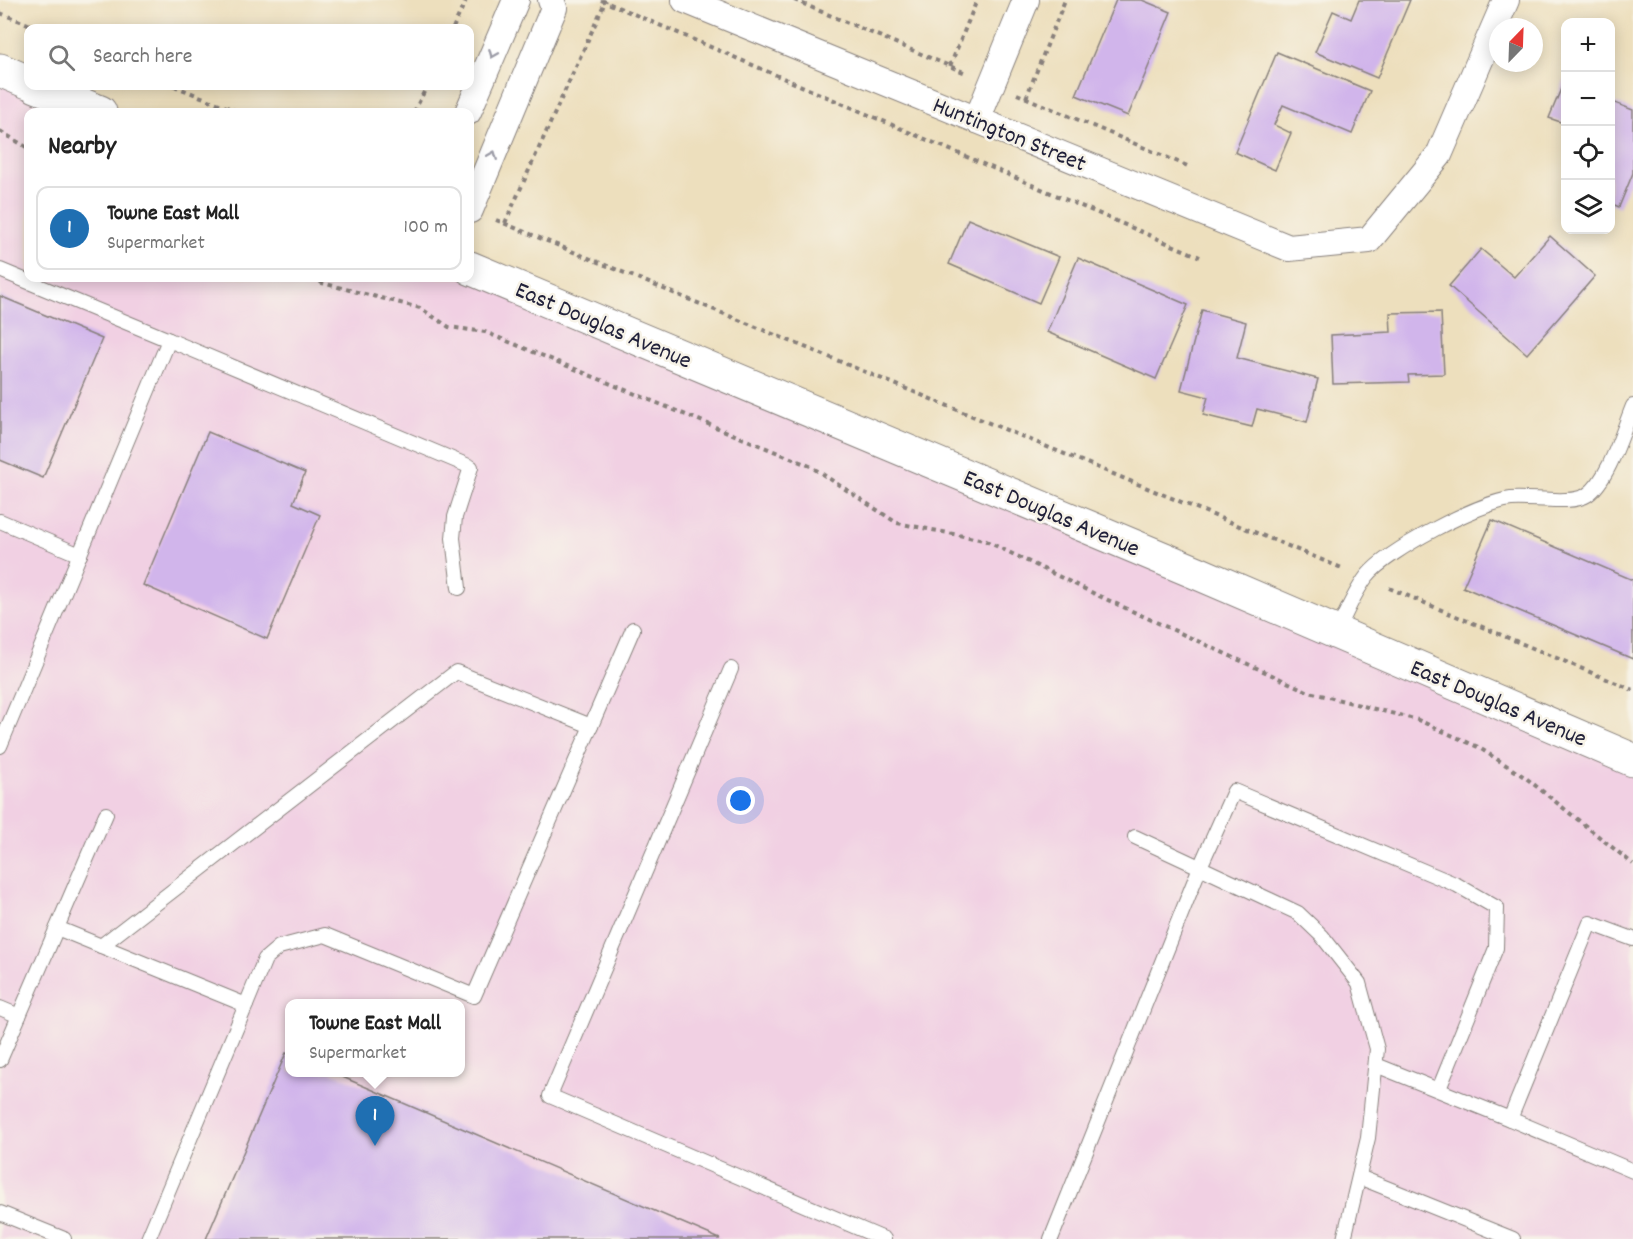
<!DOCTYPE html>
<html lang="en">
<head>
<meta charset="utf-8">
<style>
  :root { --surface:#fff; --page:#f6f6f6; --text:#222; --muted:#767676; --line:#e0e0e0; --accent:#1f6fb2 }
  body { margin:0; font-family:Dekko,sans-serif; background:var(--page); color:var(--text) }
  .controls { position:absolute; right:18px; top:18px; display:grid; overflow:hidden; border-radius:12px; box-shadow:0 3px 15px #0003 }
  .controls button { width:54px; height:54px; display:grid; place-items:center; padding:0; border:0; border-bottom:2px solid var(--line); background:var(--surface); color:var(--text); font:30px sans-serif }
  .compass { position:absolute; left:1489px; top:18px; width:54px; height:54px; border-radius:50%; background:var(--surface); box-shadow:0 3px 15px #0003; rotate:23deg }
  .you { position:absolute; left:741px; top:801px; width:21px; height:21px; margin:-15px; border:4px solid #fff; border-radius:50%; background:#1a73e8; box-shadow:0 0 0 9px #1a73e833 }
  .badge { display:grid; place-items:center; width:39px; height:39px; border-radius:50%; background:var(--accent); color:#fff; font-size:20px; font-weight:700 }
  .pin { position:absolute; translate:-50% -50px; filter:drop-shadow(0 2px 3px #0008) }
  .pin::after { content:''; position:absolute; top:32px; width:21px; height:18px; background:inherit; clip-path:polygon(0 0,100% 0,50% 100%) }
  .popup { position:absolute; left:285px; top:999px; width:180px; height:78px; box-sizing:border-box; display:grid; place-content:center; border-radius:12px; background:var(--surface); filter:drop-shadow(0 2px 4px #0005); font-size:20px; white-space:nowrap; color:var(--muted) }
  .popup b { font-size:22px; color:var(--text) }
  .popup::after { content:''; position:absolute; left:50%; top:100%; margin-left:-12px; border:12px solid transparent; border-top-color:var(--surface) }
  .list { margin:0; padding:0; list-style:none }
  h2 { display:flex; justify-content:space-between; align-items:center; height:78px; margin:0; padding:0 24px; font-size:26px }
  h2 small { font-size:20px; font-weight:400; color:var(--muted) }
  .list li { display:grid; grid-template-columns:39px 1fr auto; gap:18px; align-items:center; box-sizing:border-box; height:84px; margin:0 12px 12px; padding:0 12px; border:2px solid var(--line); border-radius:12px }
  .list b { display:block; font-size:22px; white-space:nowrap }
  .list p { margin:0; font-size:20px; white-space:nowrap; color:var(--muted) }
  .list em { font-size:20px; font-style:normal; color:var(--muted) }
  .icon { flex:none; width:33px; height:33px; fill:none; stroke:currentColor; stroke-width:2; stroke-linecap:round; stroke-linejoin:round }
  .map { position:relative; flex:none; width:1633px; height:1239px; overflow:hidden }
  .search { position:absolute; background:var(--surface); box-shadow:0 3px 15px #0003; left:24px; top:24px; width:450px; height:66px; display:flex; align-items:center; gap:15px; box-sizing:border-box; padding:0 21px; border-radius:12px; color:var(--muted); font-size:22px }
  .panel { position:absolute; background:var(--surface); box-shadow:0 3px 15px #0003; left:24px; top:108px; width:450px; height:174px; border-radius:12px }
  .map>svg:first-child { display:block }
  .built { fill:#f1d0e3; fill-rule:evenodd }
  .building { fill:#d1b5eb }
  .lines { fill:none; stroke-linecap:round; stroke-linejoin:round }
  .service-casing { stroke:#88807c; stroke-width:16 }
  .minor-casing { stroke:#88807c; stroke-width:28 }
  .tertiary-casing { stroke:#88807c; stroke-width:35 }
  .path { stroke:#88807c; stroke-width:4; stroke-dasharray:4.5 4.5; stroke-linecap:butt }
  .service { stroke:#fff; stroke-width:14 }
  .minor { stroke:#fff; stroke-width:26 }
  .tertiary { stroke:#fff; stroke-width:33 }
  .oneway { stroke:#9c9ca7 }
  .labels { text-anchor:middle; stroke-width:5; stroke-linejoin:round; paint-order:stroke }
  .street-label { font-size:24px; fill:#22223b; stroke:#f7f3e8 }
</style>
</head>
<body>
<div class="map">
<svg width="1633" height="1239" viewBox="0 0 1633 1239">
  <rect width="100%" height="100%" fill="#f7f3e8"/>
  <filter id="ink" filterUnits="userSpaceOnUse"><feTurbulence type="fractalNoise" baseFrequency=".0167" numOctaves="2"/><feDisplacementMap in="SourceGraphic" scale="12" xChannelSelector="R" yChannelSelector="G"/><feConvolveMatrix kernelMatrix="1 2 1 2 8 2 1 2 1" color-interpolation-filters="sRGB"/></filter>
  <filter id="wash" filterUnits="userSpaceOnUse"><feTurbulence type="fractalNoise" baseFrequency=".008" numOctaves="4" result="noise"/><feDisplacementMap in="SourceGraphic" scale="24" xChannelSelector="R" yChannelSelector="G"/><feGaussianBlur stdDeviation="1.35" result="paint"/><feColorMatrix in="noise" values="0 0 0 0 0 0 0 0 0 0 0 0 0 0 0 0 0 1.4 0 .05"/><feComposite in="paint" operator="in"/></filter>
  <g filter="url(#wash)">
    <rect width="100%" height="100%" fill="#eddfbd"/>
    <path class="built" d="M0,72L98,112H28V278H470L1633,755V1239H0ZM290,1004H460V1072H290Z"/>
    <g id="blocks">
      <g class="building">
        <path d="M1116,0H1142L1171,12L1128,116L1076,95Z"/>
        <path d="M1359,0H1410L1377,78L1315,52L1333,11L1351,19Z"/>
        <path d="M1277,52L1370,91L1352,134L1283,105L1274,125L1291,133L1275,170L1235,152Z"/>
        <path d="M1565,79H1566V124L1549,118Z"/>
        <path d="M1610,101L1633,110V173L1619,207L1610,203Z"/>
        <path d="M968,219L1059,257L1039,303L949,264Z"/>
        <path d="M1550,236L1595,276L1527,354L1449,286L1481,249L1514,277Z"/>
        <path d="M1078,258L1188,305L1156,379L1047,332Z"/>
        <path d="M0,296L102,339L43,478L0,460Z"/>
        <path d="M1202,310L1246,322L1237,358L1318,379L1307,422L1257,409L1252,427L1203,415L1208,397L1181,390Z"/>
        <path d="M1441,312L1444,374L1408,375L1409,382L1333,384L1331,335L1391,332L1390,313Z"/>
        <path d="M208,432L305,473L293,503L320,515L267,639L143,585Z"/>
        <path d="M1492,520L1633,580V659L1463,587Z"/>
        <path d="M286,1053L290,1055V1072H331L720,1239H206Z"/>
      </g>
    </g>
  </g>
  <g filter="url(#ink)">
    <use href="#blocks" fill-opacity="0" stroke="#88807c" stroke-width="1.5"/>
    <g class="lines">
      <defs>
        <g id="service">
          <path d="M0,270L169,340L0,746"/>
          <path d="M169,340L471,467L455,517L453,538L459,588"/>
          <path d="M0,521L80,555"/>
          <path d="M1337,632C1346,613 1354,593 1367,576C1388,550 1478,503 1511,499C1530,497 1572,505 1587,495C1609,480 1623,430 1633,406"/>
          <path d="M731,669L550,1096L884,1239"/>
          <path d="M1135,837L1298,913L1322,936L1359,983L1377,1049L1368,1138L1344,1239"/>
          <path d="M57,928L246,1005L148,1239"/>
          <path d="M101,946L456,672L591,726"/>
          <path d="M246,1005L265,959L279,947L325,935L474,996L633,629"/>
          <path d="M0,1008L19,1016"/>
          <path d="M0,1060L106,814"/>
          <path d="M1376,1065L1510,1119L1590,923L1633,939"/>
          <path d="M1510,1119L1633,1171"/>
          <path d="M1359,1177L1513,1239"/>
          <path d="M0,1213L64,1239"/>
          <path d="M1051,1239L1200,867L1234,791L1457,885L1497,908L1496,948L1439,1089"/>
        </g>
        <g id="minor">
          <path d="M685,0L1289,248L1369,240L1439,155L1506,0"/>
          <path d="M468,112L516,0"/>
          <path d="M977,120L1026,0"/>
          <path d="M470,210L554,8L551,0"/>
        </g>
        <g id="tertiary">
          <path d="M0,70L28,82"/>
          <path d="M36,86L100,112"/>
          <path d="M470,268L1200,574L1633,760"/>
        </g>
      </defs>
      <use href="#service" class="service-casing"/>
      <use href="#minor" class="minor-casing"/>
      <use href="#tertiary" class="tertiary-casing"/>
      <g class="path">
        <path d="M601,0L1200,257"/>
        <path d="M794,0L966,73"/>
        <path d="M0,13L38,28"/>
        <path d="M453,28L466,0"/>
        <path d="M950,66L977,0"/>
        <path d="M174,86L239,112"/>
        <path d="M1017,94L1190,167"/>
        <path d="M1026,98L1065,0"/>
        <path d="M414,112L427,86"/>
        <path d="M0,131L28,148"/>
        <path d="M496,220L1344,569"/>
        <path d="M505,223L606,0"/>
        <path d="M312,278L322,283L420,308L449,327L485,332L810,466L897,523L984,540L1097,595L1309,692L1418,720L1478,747L1526,778L1633,864"/>
        <path d="M1389,588L1633,690"/>
      </g>
      <use href="#service" class="service"/>
      <use href="#minor" class="minor"/>
      <use href="#tertiary" class="tertiary"/>
    </g>
    <defs><path id="oneway-chevron" d="M-2-3.5L2.5 0L-2 3.5" fill="none" stroke-width="1.6" stroke-linecap="round" stroke-linejoin="round" transform="scale(1.5)"/></defs>
    <g class="oneway">
      <use href="#oneway-chevron" transform="translate(493 54) rotate(113)"/>
      <use href="#oneway-chevron" transform="translate(493 155) rotate(-68)"/>
    </g>
  </g>
  <g class="labels">
    <g class="street-label">
      <text transform="translate(1010 133) rotate(22)" y="8">Huntington Street</text>
      <text transform="translate(604 324) rotate(23)" y="8">East Douglas Avenue</text>
      <text transform="translate(1052 512) rotate(23)" y="8">East Douglas Avenue</text>
      <text transform="translate(1499 702) rotate(23)" y="8">East Douglas Avenue</text>
    </g>
  </g>
</svg>
<div class="controls">
<button>+</button>
<button>−</button>
<button><svg class="icon" aria-label="locate" viewBox="0 0 24 24"><circle cx="12" cy="12" r="6"/><path d="M12 2v4M12 18v4M2 12h4M18 12h4"/></svg></button>
<button><svg class="icon" aria-label="layers" viewBox="0 0 24 24"><path d="M12 4l9 5-9 5-9-5zM3 14l9 5 9-5"/></svg></button>
</div>
<svg class="compass" viewBox="-18 -18 36 36"><path d="M0-13l5 13h-10z" fill="#e53935"/><path d="M0 13l5-13h-10z" fill="#767676"/></svg>
<div class="you"></div>
<div class="pin badge" style="left:375px;top:1146px">1</div>
<div class="popup"><b>Towne East Mall</b>Supermarket</div>
<div class="search"><svg class="icon" aria-label="search" viewBox="0 0 24 24"><circle cx="10" cy="10" r="6"/><path d="M15 15l6 6"/></svg>Search here</div>
<section class="panel">
<h2>Nearby<small></small></h2>
<ul class="list">
<li><span class="badge">1</span><div><b>Towne East Mall</b><p>Supermarket</p></div><em>100 m</em></li>
</ul>
</section>
</div>
</body>
</html>
